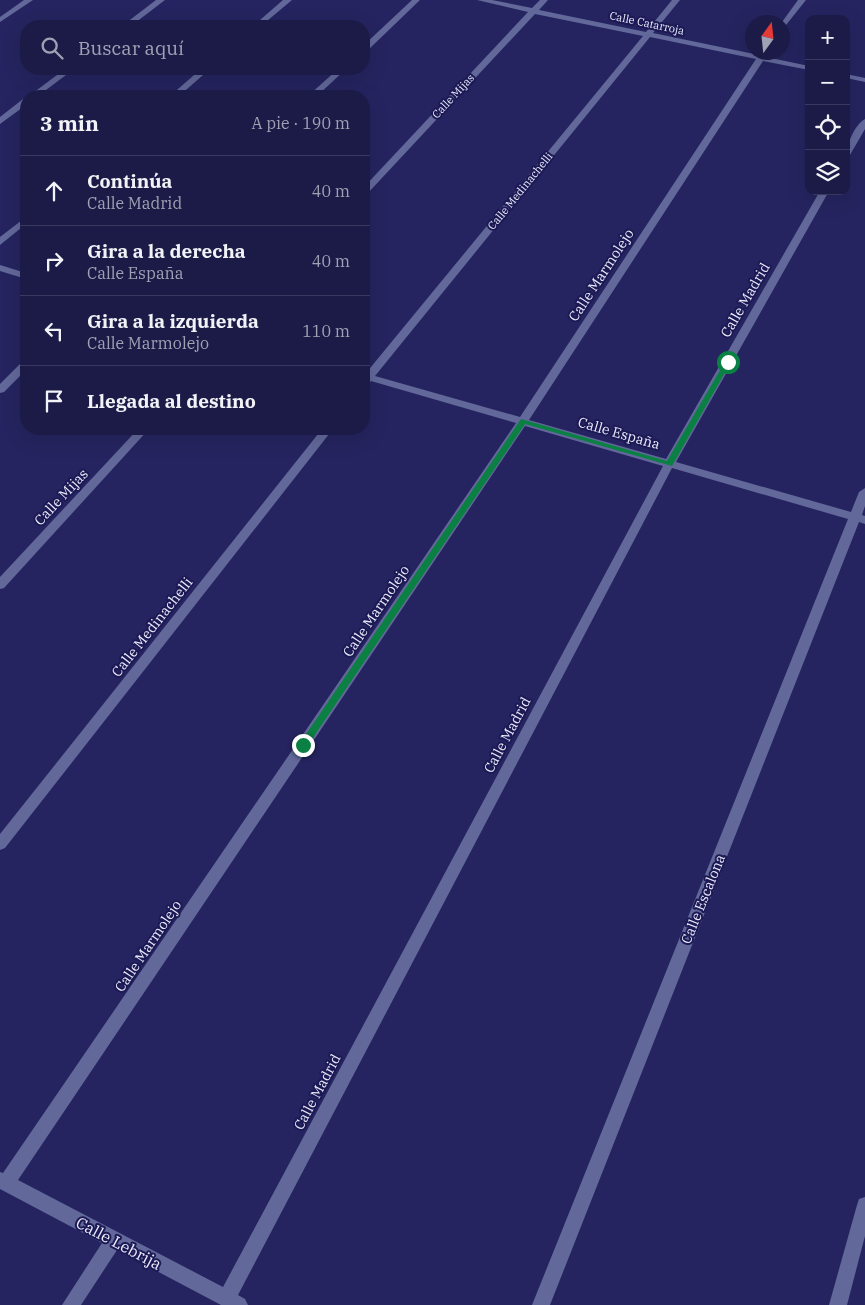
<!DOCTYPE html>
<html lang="es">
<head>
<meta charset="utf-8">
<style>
  :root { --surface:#1c1b48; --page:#292852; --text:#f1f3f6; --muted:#a0a1b4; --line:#3a3960 }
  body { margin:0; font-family:"IBM Plex Serif",serif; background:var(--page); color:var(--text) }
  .controls { position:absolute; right:15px; top:15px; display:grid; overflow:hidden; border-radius:10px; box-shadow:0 5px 20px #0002 }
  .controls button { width:45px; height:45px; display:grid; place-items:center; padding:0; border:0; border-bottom:1px solid var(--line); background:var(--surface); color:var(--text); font:25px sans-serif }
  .compass { position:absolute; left:745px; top:15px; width:45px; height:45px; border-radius:50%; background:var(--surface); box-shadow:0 5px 20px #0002; rotate:15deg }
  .stop { position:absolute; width:15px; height:15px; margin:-11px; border:4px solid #0b8043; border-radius:50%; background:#fff }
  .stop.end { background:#0b8043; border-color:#fff; box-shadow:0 1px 5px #0008 }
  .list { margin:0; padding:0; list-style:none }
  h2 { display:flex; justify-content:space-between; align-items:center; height:65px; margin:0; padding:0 20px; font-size:21px }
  h2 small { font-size:16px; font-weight:400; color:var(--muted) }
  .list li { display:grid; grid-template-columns:32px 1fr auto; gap:15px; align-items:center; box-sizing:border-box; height:70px; padding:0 20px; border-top:1px solid var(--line) }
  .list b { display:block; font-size:19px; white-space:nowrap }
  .list p { margin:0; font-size:16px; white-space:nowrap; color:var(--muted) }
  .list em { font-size:16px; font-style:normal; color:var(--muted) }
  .icon { flex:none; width:28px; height:28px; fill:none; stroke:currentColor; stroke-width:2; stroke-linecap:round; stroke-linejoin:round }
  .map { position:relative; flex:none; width:865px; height:1305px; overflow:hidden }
  .search { position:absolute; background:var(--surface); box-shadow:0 5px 20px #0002; left:20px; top:20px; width:350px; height:55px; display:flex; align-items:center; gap:12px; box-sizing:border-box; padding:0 18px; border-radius:20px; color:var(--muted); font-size:19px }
  .panel { position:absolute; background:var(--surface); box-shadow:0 5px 20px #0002; left:20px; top:90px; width:350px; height:345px; border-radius:20px }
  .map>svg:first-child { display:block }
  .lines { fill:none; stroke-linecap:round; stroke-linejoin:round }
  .minor { fill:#62689a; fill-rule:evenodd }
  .route { fill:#0b8043 }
  .labels { text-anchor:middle; stroke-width:4; stroke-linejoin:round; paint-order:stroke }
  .far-street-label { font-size:11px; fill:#eaecfc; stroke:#1c1955 }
  .street-label { font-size:14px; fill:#eaecfc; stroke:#1c1955 }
  .near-street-label { font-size:16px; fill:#eaecfc; stroke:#1c1955 }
</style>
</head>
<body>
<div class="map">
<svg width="865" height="1305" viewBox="0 0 865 1305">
  <rect width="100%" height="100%" fill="#252460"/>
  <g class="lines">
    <g class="minor">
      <path d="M24,0H33L0,22V17Z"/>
      <path d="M156,0H165L131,26H122Z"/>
      <path d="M283,0H292L261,26H253Z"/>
      <path d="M412,0H420L367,51H364V45Z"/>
      <path d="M477,0H492L532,8L540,0H548L539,10L646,32L672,0H680L653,33L759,55L761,52H769L766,57L809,66V70L763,61L529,420L666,459L820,191H829L676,462L851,512L859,492L865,488V506L862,515L865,516V524L859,522L550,1305H532L848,519L672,468L238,1295L245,1299L248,1305H221L117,1250L81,1305H62L102,1243L0,1189V1172L3,1173L516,423L371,381L369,384L364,385V373H366L643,36L535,14L367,194L364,195V187L528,12ZM650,37L756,59L520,417L375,376ZM525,426L663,466L223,1287L18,1180Z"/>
      <path d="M798,0H806L782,30V22Z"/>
      <path d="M65,69H74L38,96H29Z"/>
      <path d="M201,69H210L179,96H170Z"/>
      <path d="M338,69H346L317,96H308Z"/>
      <path d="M846,74L865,78V82L846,78Z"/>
      <path d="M23,99H26V105L0,124V117Z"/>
      <path d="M865,119V129L850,155L846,158C846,146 854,125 865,119Z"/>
      <path d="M26,217V224L0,245V237Z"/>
      <path d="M0,265L26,273V279L0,271Z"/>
      <path d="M26,361V370L4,392L0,393V384L22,362Z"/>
      <path d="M138,429H149L4,588L0,589V577Z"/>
      <path d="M322,429H333L5,848L0,850V834Z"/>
      <path d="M865,1197V1236L847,1305H829L857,1205L859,1199Z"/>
    </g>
  </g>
  <path class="route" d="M726,360L731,362L672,466L525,424L306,748H300V743L521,419L667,461Z"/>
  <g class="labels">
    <g class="far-street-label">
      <text transform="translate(647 23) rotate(12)" y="4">Calle Catarroja</text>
      <text transform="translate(453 96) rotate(-47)" y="4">Calle Mijas</text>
      <text transform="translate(520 191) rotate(-51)" y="4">Calle Medinachelli</text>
    </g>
    <g class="street-label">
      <text transform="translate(601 275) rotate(-57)" y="5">Calle Marmolejo</text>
      <text transform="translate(745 300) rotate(-60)" y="5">Calle Madrid</text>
      <text transform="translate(619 433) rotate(16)" y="5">Calle España</text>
      <text transform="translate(61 497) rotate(-47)" y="5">Calle Mijas</text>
      <text transform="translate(376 611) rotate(-56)" y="5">Calle Marmolejo</text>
      <text transform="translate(152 627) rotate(-52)" y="5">Calle Medinachelli</text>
      <text transform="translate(507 735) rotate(-62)" y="5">Calle Madrid</text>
      <text transform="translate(703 899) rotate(-68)" y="5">Calle Escalona</text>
      <text transform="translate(148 946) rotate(-56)" y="5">Calle Marmolejo</text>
      <text transform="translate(317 1092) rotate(-62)" y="5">Calle Madrid</text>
    </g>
    <g class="near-street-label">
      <text transform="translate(119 1243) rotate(28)" y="6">Calle Lebrija</text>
    </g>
  </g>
</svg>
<div class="controls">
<button>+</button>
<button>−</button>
<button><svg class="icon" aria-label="locate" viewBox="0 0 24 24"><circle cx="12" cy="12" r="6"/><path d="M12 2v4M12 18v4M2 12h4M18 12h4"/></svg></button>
<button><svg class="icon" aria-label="layers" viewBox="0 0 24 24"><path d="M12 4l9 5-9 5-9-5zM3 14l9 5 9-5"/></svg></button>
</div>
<svg class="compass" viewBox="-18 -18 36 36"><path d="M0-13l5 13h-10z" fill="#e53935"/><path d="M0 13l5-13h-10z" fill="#a0a1b4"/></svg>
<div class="stop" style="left:728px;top:362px"></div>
<div class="stop end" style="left:303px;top:745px"></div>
<div class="search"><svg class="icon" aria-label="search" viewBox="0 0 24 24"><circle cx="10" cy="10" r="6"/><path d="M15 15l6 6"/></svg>Buscar aquí</div>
<section class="panel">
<h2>3 min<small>A pie · 190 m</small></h2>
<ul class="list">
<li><svg class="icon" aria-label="ahead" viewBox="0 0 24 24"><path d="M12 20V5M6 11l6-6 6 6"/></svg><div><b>Continúa</b><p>Calle Madrid</p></div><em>40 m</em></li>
<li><svg class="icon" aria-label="right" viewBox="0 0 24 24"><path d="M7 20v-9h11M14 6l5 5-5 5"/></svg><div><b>Gira a la derecha</b><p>Calle España</p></div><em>40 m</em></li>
<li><svg class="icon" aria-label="left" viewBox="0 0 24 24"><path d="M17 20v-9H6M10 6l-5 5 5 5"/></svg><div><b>Gira a la izquierda</b><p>Calle Marmolejo</p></div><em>110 m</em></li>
<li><svg class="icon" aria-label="arrive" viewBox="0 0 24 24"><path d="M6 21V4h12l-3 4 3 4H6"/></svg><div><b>Llegada al destino</b></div></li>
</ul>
</section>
</div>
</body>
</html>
